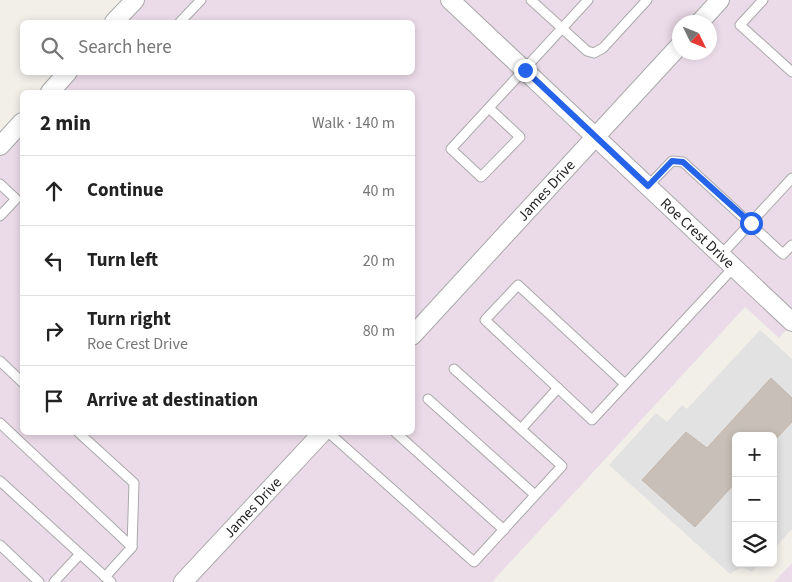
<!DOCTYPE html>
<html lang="en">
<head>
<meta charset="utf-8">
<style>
  :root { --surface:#fff; --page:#f2f2f2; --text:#222; --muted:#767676; --line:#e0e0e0 }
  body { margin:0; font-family:"Source Sans 3",sans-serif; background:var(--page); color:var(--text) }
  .controls { position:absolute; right:15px; bottom:15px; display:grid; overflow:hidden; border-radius:8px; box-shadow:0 2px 8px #0003 }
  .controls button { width:45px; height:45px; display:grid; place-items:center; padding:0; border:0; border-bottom:1px solid var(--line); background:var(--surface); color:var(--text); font:25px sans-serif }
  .compass { position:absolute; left:672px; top:15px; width:45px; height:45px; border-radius:50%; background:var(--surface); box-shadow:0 2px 8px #0003; rotate:133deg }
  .stop { position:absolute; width:15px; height:15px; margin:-11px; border:4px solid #2563eb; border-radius:50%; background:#fff }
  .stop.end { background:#2563eb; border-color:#fff; box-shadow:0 1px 5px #0008 }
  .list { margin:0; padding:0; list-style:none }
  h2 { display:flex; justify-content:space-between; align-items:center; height:65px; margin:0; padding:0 20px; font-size:21px }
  h2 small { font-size:16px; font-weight:400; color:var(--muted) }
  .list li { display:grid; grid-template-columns:32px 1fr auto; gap:15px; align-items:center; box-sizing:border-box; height:70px; padding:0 20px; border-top:1px solid var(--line) }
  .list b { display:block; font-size:19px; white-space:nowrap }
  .list p { margin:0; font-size:16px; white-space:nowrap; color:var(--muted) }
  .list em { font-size:16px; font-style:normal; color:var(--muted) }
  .icon { flex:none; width:28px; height:28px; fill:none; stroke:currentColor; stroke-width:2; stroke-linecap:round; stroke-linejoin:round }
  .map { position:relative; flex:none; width:792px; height:582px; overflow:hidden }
  .search { position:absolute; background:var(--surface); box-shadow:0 2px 8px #0003; left:20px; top:20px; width:395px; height:55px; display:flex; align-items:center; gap:12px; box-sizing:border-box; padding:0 18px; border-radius:8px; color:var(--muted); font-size:19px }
  .panel { position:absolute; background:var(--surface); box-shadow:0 2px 8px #0003; left:20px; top:90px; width:395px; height:345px; border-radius:8px }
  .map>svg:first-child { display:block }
  .industrial { fill:#ebdbe8; fill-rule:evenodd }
  .parking { fill:#e2e2e2 }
  .building { fill:#c7bfb8; stroke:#c4b6ab }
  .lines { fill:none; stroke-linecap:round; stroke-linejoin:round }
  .lane-casing { stroke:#a9a9a9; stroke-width:11 }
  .street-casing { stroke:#a9a9a9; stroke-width:20 }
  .lane { stroke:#fff; stroke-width:9 }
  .street { stroke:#fff; stroke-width:18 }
  .route { stroke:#2563eb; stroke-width:6 }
  .labels { text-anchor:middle; stroke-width:4; stroke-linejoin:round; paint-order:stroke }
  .street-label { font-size:15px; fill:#222; stroke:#fff }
</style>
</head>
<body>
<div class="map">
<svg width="792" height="582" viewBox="0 0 792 582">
  <rect width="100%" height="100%" fill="#f2efe9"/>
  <g class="industrial">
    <path d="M126,0H792V323L779,338L745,307L492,582H0V136L22,112V432H412V92H40L59,73L412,72V22H105ZM680,22H710V52H680Z"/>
    <path d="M792,563V582H774Z"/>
  </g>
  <g class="parking">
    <path d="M760,330L792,359V398L707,448L686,432L642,480L695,527L736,482V563H761L752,572L742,567L730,574L609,465L656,413L667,422L682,405L687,409Z"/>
    <path d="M792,422V529L773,550V442Z"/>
  </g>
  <path class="building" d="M771,378L792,398V422L773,442V436H736V482L695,527L642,480L686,432L707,448Z"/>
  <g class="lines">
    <defs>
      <g id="lane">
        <path d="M531,0L587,51L594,53L603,48L647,0"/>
        <path d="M763,0L740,25L792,72"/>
        <path d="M180,22L201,0"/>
        <path d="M489,108L520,137L481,177L451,149L588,0"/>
        <path d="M0,184L16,199L0,216"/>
        <path d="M648,186L672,161L683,162L783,254L792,245"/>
        <path d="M721,255L792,178"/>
        <path d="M0,361L22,382"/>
        <path d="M625,384L518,285L485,320L592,420L734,267"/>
        <path d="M428,399L535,495"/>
        <path d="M0,423L132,547L105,577"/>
        <path d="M521,429L558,388"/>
        <path d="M78,432L134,483L132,547"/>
        <path d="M328,432L474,562L562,466L454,369"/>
        <path d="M395,432L504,530"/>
        <path d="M0,481L111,582"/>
        <path d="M0,545L39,582"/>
        <path d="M54,582L80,554"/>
      </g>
      <g id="street">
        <path id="s1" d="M450,0L792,322"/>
        <path d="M114,22L135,0"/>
        <path d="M700,22L720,0"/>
        <path d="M50,92L68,72"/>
        <path d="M0,146L22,122"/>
        <path id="s2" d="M412,336L680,45"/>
        <path id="s3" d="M183,582L323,432"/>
      </g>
    </defs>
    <use href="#lane" class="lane-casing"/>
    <use href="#street" class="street-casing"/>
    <use href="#lane" class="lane"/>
    <use href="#street" class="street"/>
  </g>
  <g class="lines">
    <path class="route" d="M525,70L648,186L672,161L683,162L751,223"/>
  </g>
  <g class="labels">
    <g class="street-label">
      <text dy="5" stroke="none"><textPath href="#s2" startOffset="198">James Drive</textPath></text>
      <text dy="5" stroke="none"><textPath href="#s1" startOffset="340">Roe Crest Drive</textPath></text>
      <text dy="5" stroke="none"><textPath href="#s3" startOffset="102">James Drive</textPath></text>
    </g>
  </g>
</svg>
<div class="controls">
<button>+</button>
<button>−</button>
<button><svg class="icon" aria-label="layers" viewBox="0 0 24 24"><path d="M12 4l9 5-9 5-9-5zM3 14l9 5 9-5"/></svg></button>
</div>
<svg class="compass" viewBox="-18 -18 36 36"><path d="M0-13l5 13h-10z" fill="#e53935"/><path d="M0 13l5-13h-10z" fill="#767676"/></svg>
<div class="stop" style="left:751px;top:223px"></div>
<div class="stop end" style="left:525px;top:70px"></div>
<div class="search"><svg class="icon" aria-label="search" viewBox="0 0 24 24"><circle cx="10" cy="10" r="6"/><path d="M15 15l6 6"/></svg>Search here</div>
<section class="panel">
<h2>2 min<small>Walk · 140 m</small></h2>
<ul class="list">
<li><svg class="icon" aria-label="ahead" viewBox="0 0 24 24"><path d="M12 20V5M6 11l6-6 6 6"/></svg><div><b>Continue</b></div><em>40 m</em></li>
<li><svg class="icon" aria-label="left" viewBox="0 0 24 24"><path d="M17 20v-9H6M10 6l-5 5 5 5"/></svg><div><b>Turn left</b></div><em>20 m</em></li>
<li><svg class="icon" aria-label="right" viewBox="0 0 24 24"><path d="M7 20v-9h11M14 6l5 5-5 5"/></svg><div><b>Turn right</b><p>Roe Crest Drive</p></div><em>80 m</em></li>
<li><svg class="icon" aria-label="arrive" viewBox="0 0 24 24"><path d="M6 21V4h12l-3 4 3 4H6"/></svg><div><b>Arrive at destination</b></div></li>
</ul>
</section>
</div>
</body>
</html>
